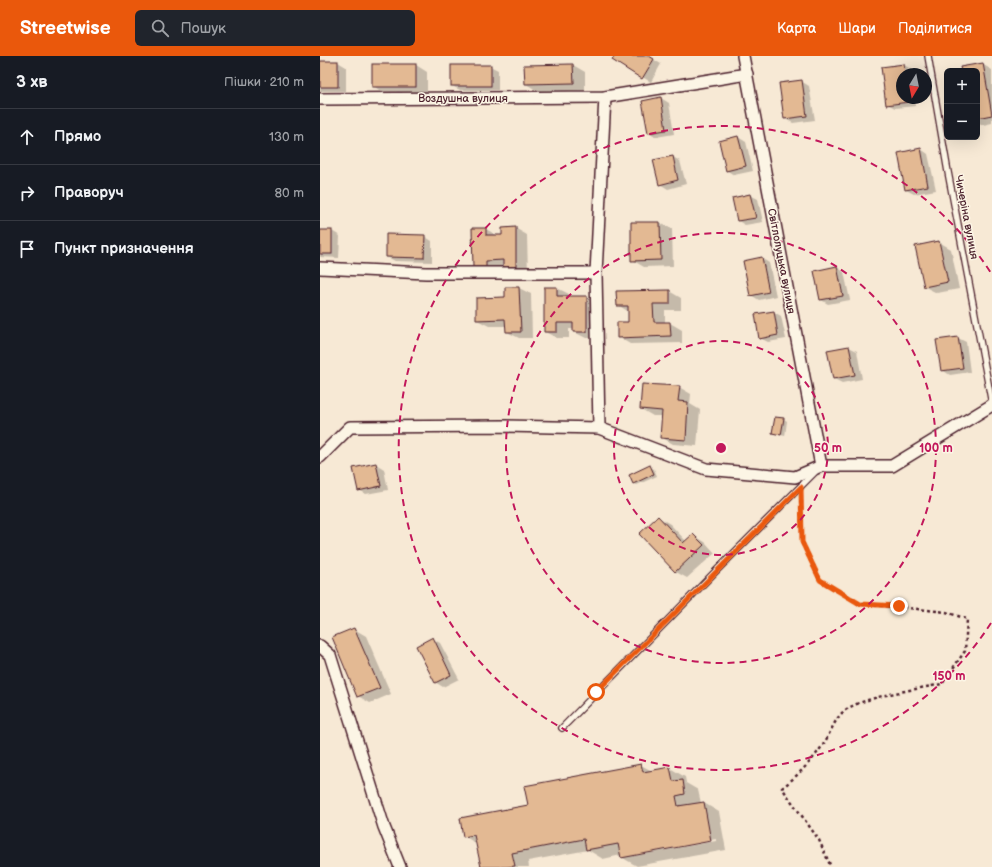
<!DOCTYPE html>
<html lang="uk">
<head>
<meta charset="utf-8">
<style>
  :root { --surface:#171b24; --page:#20242c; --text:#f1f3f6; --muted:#9ea1a6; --line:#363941; --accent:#ea580c }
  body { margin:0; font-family:"Balsamiq Sans",sans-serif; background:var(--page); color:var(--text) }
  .controls { position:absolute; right:12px; top:12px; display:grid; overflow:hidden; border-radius:6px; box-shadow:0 4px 16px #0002 }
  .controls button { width:36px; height:36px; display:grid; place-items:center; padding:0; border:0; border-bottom:1px solid var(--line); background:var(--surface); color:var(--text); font:20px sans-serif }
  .compass { position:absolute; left:576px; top:12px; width:36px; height:36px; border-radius:50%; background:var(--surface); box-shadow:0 4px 16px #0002; rotate:190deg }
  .stop { position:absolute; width:12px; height:12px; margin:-9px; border:3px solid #ea580c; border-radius:50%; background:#fff }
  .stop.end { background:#ea580c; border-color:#fff; box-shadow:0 1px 4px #0008 }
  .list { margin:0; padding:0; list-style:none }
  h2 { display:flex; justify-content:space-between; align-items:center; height:52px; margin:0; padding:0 16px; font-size:17px }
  h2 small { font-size:13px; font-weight:400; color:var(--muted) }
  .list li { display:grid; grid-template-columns:26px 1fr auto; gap:12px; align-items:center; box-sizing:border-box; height:56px; padding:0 16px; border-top:1px solid var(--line) }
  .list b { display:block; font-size:15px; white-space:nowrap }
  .list em { font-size:13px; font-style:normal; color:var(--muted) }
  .icon { flex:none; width:22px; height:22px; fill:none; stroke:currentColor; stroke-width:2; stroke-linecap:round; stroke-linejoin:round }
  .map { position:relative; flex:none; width:672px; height:811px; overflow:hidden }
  header { display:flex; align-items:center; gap:24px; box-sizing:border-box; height:56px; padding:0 20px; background:var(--accent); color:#fff }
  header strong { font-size:19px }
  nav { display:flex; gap:22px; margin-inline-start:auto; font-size:14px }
  .search { width:280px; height:36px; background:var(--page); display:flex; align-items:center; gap:10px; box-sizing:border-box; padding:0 14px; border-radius:6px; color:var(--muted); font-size:15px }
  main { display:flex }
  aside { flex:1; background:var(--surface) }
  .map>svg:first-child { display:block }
  .shadow { fill:#0003; fill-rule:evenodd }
  .building { fill:#e3b993; stroke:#4a1f2b }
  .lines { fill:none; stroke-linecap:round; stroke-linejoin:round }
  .lane-casing { stroke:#4a1f2b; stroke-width:8 }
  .street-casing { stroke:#4a1f2b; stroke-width:14 }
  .path { stroke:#4a1f2b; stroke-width:2.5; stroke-dasharray:3 3; stroke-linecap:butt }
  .lane { stroke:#fcf5e5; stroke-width:5.5 }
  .street { stroke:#fcf5e5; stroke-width:11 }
  .route { stroke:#ea580c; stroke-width:5 }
  .ring { fill:none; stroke:#c2185b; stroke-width:2; stroke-dasharray:7 5 }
  .labels { text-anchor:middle; stroke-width:3; stroke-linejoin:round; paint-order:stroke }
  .street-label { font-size:11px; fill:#4a1f2b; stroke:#fcf5e5 }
  .centre { fill:#c2185b; stroke:#fcf5e5; stroke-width:2 }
  .ring-label { font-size:12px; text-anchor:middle; font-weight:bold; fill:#c2185b; stroke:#fcf5e5; stroke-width:3; stroke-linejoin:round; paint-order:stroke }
</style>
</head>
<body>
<header>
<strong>Streetwise</strong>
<div class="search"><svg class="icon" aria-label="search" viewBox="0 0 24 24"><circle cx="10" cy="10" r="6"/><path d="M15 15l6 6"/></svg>Пошук</div>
<nav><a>Карта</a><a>Шари</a><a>Поділитися</a></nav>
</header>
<main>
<aside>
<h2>3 хв<small>Пішки · 210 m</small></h2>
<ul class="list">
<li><svg class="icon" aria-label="ahead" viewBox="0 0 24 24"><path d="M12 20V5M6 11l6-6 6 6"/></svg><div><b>Прямо</b></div><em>130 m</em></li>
<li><svg class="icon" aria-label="right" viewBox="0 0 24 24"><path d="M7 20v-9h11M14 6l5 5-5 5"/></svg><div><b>Праворуч</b></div><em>80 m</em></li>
<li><svg class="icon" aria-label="arrive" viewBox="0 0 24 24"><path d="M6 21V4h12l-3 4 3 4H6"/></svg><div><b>Пункт призначення</b></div></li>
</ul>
</aside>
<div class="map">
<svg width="672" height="811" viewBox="0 0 672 811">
  <rect width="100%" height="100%" fill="#f7e9d5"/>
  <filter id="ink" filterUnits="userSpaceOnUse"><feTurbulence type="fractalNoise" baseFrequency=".025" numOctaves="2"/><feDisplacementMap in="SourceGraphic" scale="8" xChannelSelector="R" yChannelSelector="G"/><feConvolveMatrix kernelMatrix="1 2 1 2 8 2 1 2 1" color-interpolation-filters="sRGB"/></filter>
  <g filter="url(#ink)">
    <g class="shadow">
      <path d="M296,0H328L341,8L331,26L293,4Z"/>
      <path d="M0,6H18L26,11V35H0Z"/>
      <path d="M662,8L672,14V67L663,69L657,66V15H642Z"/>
      <path d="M96,9L107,16V37H64L53,30Z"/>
      <path d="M253,9L265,16V34L218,35L206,28Z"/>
      <path d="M584,9L591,13L592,18H582V42H595L596,50L575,52L567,48Z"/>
      <path d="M170,10L178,14V34H140L132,30Z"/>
      <path d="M481,25L489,30L495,64L473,67L465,63Z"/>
      <path d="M341,42L349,47L354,78L336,81L329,76Z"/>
      <path d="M418,81L426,86L433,115L414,119L406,114L400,85Z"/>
      <path d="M601,93L608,98L616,134L594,138L586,134Z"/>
      <path d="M353,101L360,105L366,128L348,133L340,128Z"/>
      <path d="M430,139L438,143L443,166L425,169L418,165L413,142Z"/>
      <path d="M312,167H340L352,173L353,210L324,211L312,204Z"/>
      <path d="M195,172L207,179L208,218L183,211H178V217L166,218L154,211L166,173L178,180H183Z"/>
      <path d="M0,175H12L20,180L19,202L0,201Z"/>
      <path d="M104,180L112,185V206L75,205L67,201Z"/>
      <path d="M619,186L631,193L639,233L617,237L605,231Z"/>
      <path d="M441,202L449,207L456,240L439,244L431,239Z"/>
      <path d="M517,211L524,216L530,244L508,248L501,244Z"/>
      <path d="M186,232H199L211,238L212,282H199L187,276V270H169L157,264L186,242Z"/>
      <path d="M237,232L249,238V241H267L279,248V282H266L254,276V273H249V282H237L225,276Z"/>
      <path d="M349,235L361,242V254H345V267H350L362,274V287L310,288L298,281L309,266V256L298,249Z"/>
      <path d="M454,256L461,260L466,283L448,286L440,282Z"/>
      <path d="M638,282L646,286L650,316L630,319L622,314L617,284Z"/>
      <path d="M529,291L537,295L542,323L522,327L514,323Z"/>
      <path d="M359,331L371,338L370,348L380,354L377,390L353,388L341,381L342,360H333L321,353Z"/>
      <path d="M464,363L467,365L465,380L453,377Z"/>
      <path d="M56,408L64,413L68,434L46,438L39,434Z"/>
      <path d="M330,411L334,413L337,420L317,429L313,427Z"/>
      <path d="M338,461L350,468L366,485L373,479L385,486L395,497L367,522L356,516L320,478Z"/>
      <path d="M34,573L46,580L71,638L50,647L38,640Z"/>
      <path d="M113,583L120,587L139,623L123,631L115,626Z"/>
      <path d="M321,709L332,715L350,712L365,721L366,727L378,734L381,747H384L399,756L406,794L317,810L301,801V799L283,803L268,794L208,805L209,811H162L157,788L144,780L209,750L206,731ZM396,783V785L314,800V798Z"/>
    </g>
    <g class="building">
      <path d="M295,0H329L334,3L322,23L292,4Z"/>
      <rect x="0" y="5" width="18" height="26"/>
      <path d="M663,7L672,59L657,62V15H641L640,11Z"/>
      <rect x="52" y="8" width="44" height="23"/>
      <path d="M253,8L254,27L205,28L204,9Z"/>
      <path d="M584,8L585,18H582V42H589V46L566,49L561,11Z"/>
      <rect x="131" y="9" width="40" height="21"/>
      <path d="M482,24L487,60L464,63L459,27Z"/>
      <path d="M341,41L346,74L328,77L322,45Z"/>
      <path d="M418,80L426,110L406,115L399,85Z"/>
      <path d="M601,92L608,130L585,134L578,97Z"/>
      <path d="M353,100L358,124L339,129L333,104Z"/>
      <path d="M430,138L436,162L417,165L412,142Z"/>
      <path d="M311,166H340L341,204L311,205Z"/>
      <path d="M196,171V211L183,212V204L166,205V211H153L152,172H166V179H182V172Z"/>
      <rect x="0" y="174" width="12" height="24"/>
      <path d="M66,178L105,179L104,202L66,201Z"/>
      <path d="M619,185L628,226L604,231L595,190Z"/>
      <path d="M442,201L449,236L430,240L423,205Z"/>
      <path d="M517,210L523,240L500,244L494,215Z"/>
      <path d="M185,231H199L201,276H186L185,263L156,264V242L185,241Z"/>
      <path d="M224,231H237V240H267V276H253V267H237V276H224Z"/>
      <path d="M350,234V248H333L334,266H350L351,280L297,282V266H308V250H297L296,235Z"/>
      <path d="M454,255L458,279L439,283L435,258Z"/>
      <path d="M638,281L643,312L621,315L616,284Z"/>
      <path d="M529,290L535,319L513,323L507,294Z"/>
      <path d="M322,328L360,330L358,345L368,346L366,384L340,382L342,355L320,353Z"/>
      <path d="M455,361L464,362L461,379L452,377Z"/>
      <path d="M56,407L61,430L38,435L33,412Z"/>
      <path d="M330,409L334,418L313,428L309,419Z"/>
      <path d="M338,460L363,487L373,478L384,489L355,516L319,478Z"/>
      <path d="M34,572L60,632L37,641L12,581Z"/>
      <path d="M113,581L131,619L115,627L96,590Z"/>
      <path d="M321,708L323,716L350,711L353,725L363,724L365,738L356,740L358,750L384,746L391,785L301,802L298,788L266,794L264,783L192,797L195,810L187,811H161L154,779L143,781L140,762L208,749L204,730Z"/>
    </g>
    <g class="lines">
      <defs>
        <g id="lane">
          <path d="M608,0L628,116L672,348"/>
          <path d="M242,672L394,517L495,416"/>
        </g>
        <g id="street">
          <path d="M423,0L501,410"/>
          <path d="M0,43L285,41L427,18"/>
          <path d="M0,212L106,217H276"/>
          <path d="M279,372L276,217L285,41"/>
          <path d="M0,401L30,371L185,370L279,372L386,413L475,421L501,410H572L672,349"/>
          <path d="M0,590L10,599L64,771L80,811"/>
        </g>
      </defs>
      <use href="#lane" class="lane-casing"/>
      <use href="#street" class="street-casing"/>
      <path class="path" d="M481,445L482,486L500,524L540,548L579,551L626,556L647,563L645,595L622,628C598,633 539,641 523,656C513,665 509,682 500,693C490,707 476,721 462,732L499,784L511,811"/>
      <use href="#lane" class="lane"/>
      <use href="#street" class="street"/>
    </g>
  </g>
  <g class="lines" filter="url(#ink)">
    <path class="route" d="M276,636L481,431L482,486L500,524L540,548L579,550"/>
  </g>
  <g class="ring">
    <circle cx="401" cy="392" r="107"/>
    <circle cx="401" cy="392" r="215"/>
    <path d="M671 567A322 322 0 1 1 671 217"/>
  </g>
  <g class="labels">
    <g class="street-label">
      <text x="143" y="46">Воздушна вулиця</text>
      <text transform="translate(647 161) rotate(79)" y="4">Чичеріна вулиця</text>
      <text transform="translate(462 205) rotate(79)" y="4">Світлолуцька вулиця</text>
    </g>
  </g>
  <circle cx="401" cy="392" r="6" class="centre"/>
  <g class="ring-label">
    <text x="508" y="396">50 m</text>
    <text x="616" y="396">100 m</text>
    <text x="629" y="624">150 m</text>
  </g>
</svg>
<div class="controls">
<button>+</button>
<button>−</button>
</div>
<svg class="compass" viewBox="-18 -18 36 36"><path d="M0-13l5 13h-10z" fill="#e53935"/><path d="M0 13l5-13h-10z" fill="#9ea1a6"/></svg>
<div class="stop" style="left:276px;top:636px"></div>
<div class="stop end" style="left:579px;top:550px"></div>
</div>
</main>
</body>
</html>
